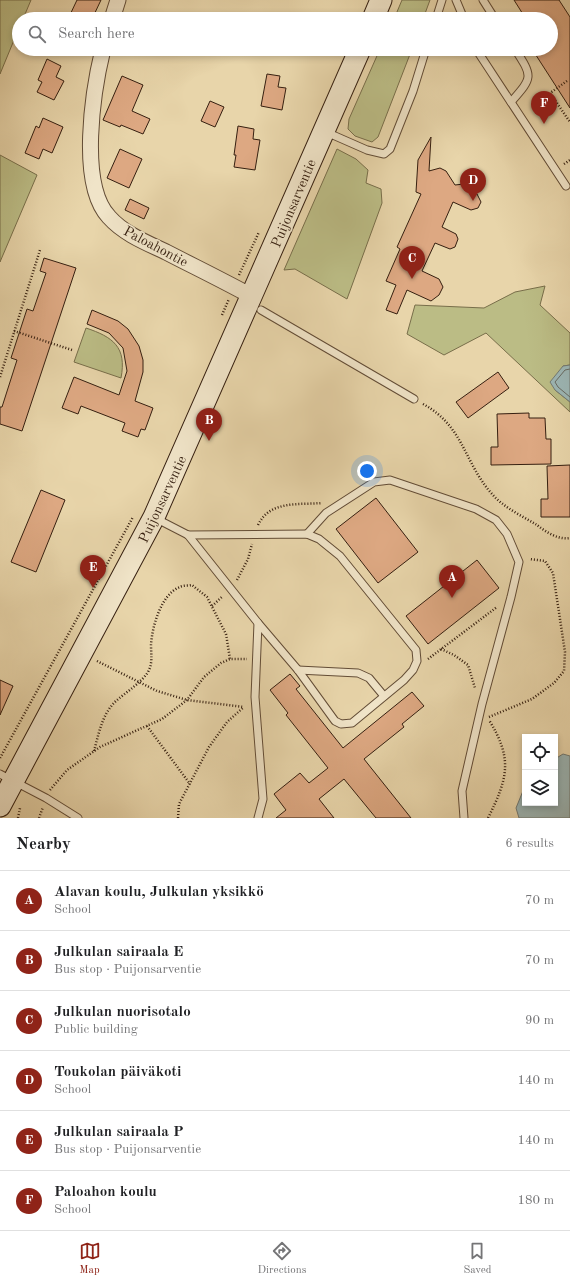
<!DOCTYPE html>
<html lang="en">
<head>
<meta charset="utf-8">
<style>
  :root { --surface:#fff; --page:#f2f2f2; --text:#202124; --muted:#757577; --line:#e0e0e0; --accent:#8f2418 }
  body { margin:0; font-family:"Old Standard TT",serif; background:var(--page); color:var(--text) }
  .controls { position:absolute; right:12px; bottom:12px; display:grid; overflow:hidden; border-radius:0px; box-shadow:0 2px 6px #0003 }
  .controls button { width:36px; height:36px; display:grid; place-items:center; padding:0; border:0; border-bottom:1px solid var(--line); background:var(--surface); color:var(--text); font:20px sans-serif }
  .you { position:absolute; left:367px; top:471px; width:14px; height:14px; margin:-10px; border:3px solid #fff; border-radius:50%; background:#1a73e8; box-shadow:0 0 0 6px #1a73e833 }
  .badge { display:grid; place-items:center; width:26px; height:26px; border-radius:50%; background:var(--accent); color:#fff; font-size:13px; font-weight:700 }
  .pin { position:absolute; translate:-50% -33px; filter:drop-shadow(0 1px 2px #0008) }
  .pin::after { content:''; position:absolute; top:21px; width:14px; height:12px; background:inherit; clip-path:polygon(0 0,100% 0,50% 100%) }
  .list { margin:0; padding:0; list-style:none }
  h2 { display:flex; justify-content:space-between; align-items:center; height:52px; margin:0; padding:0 16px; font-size:17px }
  h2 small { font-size:13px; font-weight:400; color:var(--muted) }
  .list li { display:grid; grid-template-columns:26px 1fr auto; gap:12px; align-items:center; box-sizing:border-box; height:60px; padding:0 16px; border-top:1px solid var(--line) }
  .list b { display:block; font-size:15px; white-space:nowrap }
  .list p { margin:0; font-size:13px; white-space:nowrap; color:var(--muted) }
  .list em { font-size:13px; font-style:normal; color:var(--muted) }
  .icon { flex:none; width:22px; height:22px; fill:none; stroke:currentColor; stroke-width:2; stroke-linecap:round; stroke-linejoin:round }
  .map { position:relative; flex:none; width:570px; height:818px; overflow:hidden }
  .search { position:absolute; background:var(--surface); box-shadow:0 2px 6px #0003; left:12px; right:12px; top:12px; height:44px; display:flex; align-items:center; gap:10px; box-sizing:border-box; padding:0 14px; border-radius:22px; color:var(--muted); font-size:15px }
  .sheet { height:412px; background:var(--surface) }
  nav { display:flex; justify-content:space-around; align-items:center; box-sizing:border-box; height:56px; border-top:1px solid var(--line); background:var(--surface); font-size:11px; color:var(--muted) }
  nav a { display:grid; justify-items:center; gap:2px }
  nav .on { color:var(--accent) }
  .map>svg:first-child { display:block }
  .green { fill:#bbbc85; stroke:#786e4a }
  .water { fill:#9cb6b5; stroke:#737a73 }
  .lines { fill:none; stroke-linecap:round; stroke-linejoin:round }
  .shore { stroke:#686a62; stroke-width:1 }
  .building { fill:#dda882; stroke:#351f10 }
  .lane-casing { stroke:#624c36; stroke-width:9 }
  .street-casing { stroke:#624c36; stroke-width:17 }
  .secondary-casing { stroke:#351f10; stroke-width:23 }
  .path { stroke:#351f10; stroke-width:2.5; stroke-dasharray:1 2; stroke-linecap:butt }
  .lane { stroke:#f0e4c8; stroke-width:7 }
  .street { stroke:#f0e4c8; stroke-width:15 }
  .secondary { stroke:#f0e4c8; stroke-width:21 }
  .labels { text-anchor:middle; stroke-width:3.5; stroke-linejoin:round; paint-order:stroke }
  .street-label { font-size:14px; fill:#351f10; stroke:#f0e4c8 }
</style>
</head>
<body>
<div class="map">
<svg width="570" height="818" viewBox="0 0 570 818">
  <rect width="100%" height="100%" fill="#e8d5aa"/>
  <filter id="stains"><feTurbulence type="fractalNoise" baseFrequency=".005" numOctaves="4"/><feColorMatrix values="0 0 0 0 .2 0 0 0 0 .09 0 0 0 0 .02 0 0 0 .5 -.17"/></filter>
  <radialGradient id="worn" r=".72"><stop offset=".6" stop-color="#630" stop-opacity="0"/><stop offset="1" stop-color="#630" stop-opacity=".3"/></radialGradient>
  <g class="green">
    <path d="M0,0H31L23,19H19V28L0,74Z"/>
    <path d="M402,0H430L423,19H394Z"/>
    <path d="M380,49H412L378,137L372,142L355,136L348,129L349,119Z"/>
    <path d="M337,149L356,159L368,170L366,183L381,189L382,203L347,299L295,269L284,270Z"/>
    <path d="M0,155L37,175L0,262Z"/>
    <path d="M545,286L540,305L570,333V365L563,366L555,390L570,402V412L486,333L444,355L407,334L415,305L484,308L515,292Z"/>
    <path d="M86,328C113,337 127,347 121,378L74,362Z"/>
  </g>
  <g class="water">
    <path d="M570,365V402L555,390L550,382L563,366Z"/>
    <path d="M563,754L570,756V818H519L516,808L525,786V803H555V759Z"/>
  </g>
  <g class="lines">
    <path class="shore" d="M570,369L565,370L555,382L558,387L570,397"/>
  </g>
  <g class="building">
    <path d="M77,0H101L92,19H68Z"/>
    <path d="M514,0H559L570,17V108L532,49H551V19H526Z"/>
    <path d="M47,59L61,66L56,77L64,81L54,100L37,92L42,82L38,80Z"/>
    <path d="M267,74L280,76L278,87L286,88L282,110L261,106Z"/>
    <path d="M122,76L143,85L132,111L150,119L143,134L121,125L120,127L103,120Z"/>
    <path d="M210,101L224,107L215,127L201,121Z"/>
    <path d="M43,118L63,127L52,153L43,149L39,159L25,153L36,126L39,128Z"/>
    <path d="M238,126L254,129L253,139L260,140L255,170L234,167L236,155H234Z"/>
    <path d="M431,137L429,171L440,168L446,171L455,185L464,184L471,187L472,191L477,194L481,202L478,208L471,210L453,202L442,227L456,234L458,239L455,247L450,249L435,243L422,271L439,279L443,287L439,295L431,301L407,290L397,314L386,310L396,285L386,281L400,249L397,247L421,194L416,192L418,160Z"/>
    <path d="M120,149L142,159L129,188L107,178Z"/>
    <path d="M130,199L149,208L144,219L125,210Z"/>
    <path d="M44,258L76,268L22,431L0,424V407H2L17,360L11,358L27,309L33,311L46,273L40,271Z"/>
    <path d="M92,310L118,321L128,329L139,346L143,360V372L135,401L153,408L145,430L141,429L138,437L122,431L125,423L81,406L78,414L62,408L74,377L119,395L127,371L123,348L109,333L87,324Z"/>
    <path d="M498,372L509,388L468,418L456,402Z"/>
    <path d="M529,413V418H545L546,439H551V464L491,465V447H498L497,414Z"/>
    <path d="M570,465V517H541V499H548L547,466Z"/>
    <path d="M41,490L65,500L36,572L11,562Z"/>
    <path d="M376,498L418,552L378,583L336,529Z"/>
    <path d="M477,560L499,588L428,644L406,616Z"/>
    <path d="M290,674L300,686L296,689L343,748L412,692L424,706L402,724L404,727L364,759L411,818H376L344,779L319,799L334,818H276L286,810L274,794L300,773L309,783L328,768L286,715L288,713L270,690Z"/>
    <path d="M0,680L13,686L0,715Z"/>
  </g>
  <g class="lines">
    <defs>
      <g id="lane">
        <path d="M456,0L464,19"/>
        <path d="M483,0L495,19"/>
        <path d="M436,19L442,0"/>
        <path d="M476,49L566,186"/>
        <path d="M511,102C533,77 533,77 515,49"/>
        <path d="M326,132L367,150L384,154L390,149L413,91L426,49"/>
        <path d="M261,310L414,399"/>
        <path d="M155,518L188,535L307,534L319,539L340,556L416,650L417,661L413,670L404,680L352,723L341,724L335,721L298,670L258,623"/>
        <path d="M307,534L326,513L374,482L390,480L476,509L496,520L507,534L519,562L511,597L482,704L462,791L464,818"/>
        <path d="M188,535L258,623L255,697L263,799L258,818"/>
        <path d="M298,670L358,673L369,678L384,696"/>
        <path d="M0,774L46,798L78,818"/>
      </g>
      <g id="street">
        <path d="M112,19L118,0"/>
        <path d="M103,49C93,90 78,184 109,217C124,234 147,243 166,252C195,267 224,281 253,297"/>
      </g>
      <g id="secondary">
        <path d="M373,19L381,0"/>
        <path d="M0,806L154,517L360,49"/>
      </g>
    </defs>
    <use href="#lane" class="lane-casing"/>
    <use href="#street" class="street-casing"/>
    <use href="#secondary" class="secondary-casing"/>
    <g class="path">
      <path d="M567,81L550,93L570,122"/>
      <path d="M564,164L570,160"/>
      <path d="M239,275L259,232"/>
      <path d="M222,315L229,299"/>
      <path d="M14,331L72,350"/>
      <path d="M0,377L40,250"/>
      <path d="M423,404C464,426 464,463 492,494C503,507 522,516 537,525C546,532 558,540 570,538"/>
      <path d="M258,525C270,500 299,505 322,503"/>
      <path d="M237,580L248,559L252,544"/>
      <path d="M212,606L223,596"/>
      <path d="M441,649L454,655L468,665L475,688"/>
      <path d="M428,659L497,607"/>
      <path d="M97,661L157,691L187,700L244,707"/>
      <path d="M489,717L532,699L554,683L564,671L565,652L553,573L545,561L529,559"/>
      <path d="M147,726L190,784"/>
      <path d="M94,751C99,733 102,714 116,701C126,692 140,684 148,672C153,663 151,655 151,645C152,627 161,594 180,587C183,585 188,586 192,585L207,597L226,634L230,659"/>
      <path d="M0,758L133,517"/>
      <path d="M50,790L67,770L100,747L162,719L187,700L204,677L221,663L230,659H247"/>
      <path d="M18,818L20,808"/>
      <path d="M39,818L43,807"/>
      <path d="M178,818L179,804L209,747L227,722L244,707"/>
      <path d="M488,818C508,778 513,759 489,720"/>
    </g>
    <use href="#lane" class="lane"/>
    <use href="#street" class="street"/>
    <use href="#secondary" class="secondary"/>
  </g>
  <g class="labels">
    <g class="street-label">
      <text transform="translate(293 203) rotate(-67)" y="5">Puijonsarventie</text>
      <text transform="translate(156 246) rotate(28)" y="5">Paloahontie</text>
      <text transform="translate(162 499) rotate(-65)" y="5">Puijonsarventie</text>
    </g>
  </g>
  <rect width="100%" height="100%" filter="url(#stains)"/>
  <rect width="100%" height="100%" fill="url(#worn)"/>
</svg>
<div class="controls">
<button><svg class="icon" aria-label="locate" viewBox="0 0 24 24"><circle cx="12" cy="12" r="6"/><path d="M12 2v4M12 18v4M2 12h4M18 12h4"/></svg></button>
<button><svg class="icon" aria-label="layers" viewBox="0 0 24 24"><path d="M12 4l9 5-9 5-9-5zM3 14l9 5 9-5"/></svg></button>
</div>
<div class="you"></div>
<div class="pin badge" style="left:452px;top:598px">A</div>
<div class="pin badge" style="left:209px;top:441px">B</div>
<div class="pin badge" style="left:412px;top:279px">C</div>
<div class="pin badge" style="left:473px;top:201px">D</div>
<div class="pin badge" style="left:93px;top:588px">E</div>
<div class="pin badge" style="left:544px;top:124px">F</div>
<div class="search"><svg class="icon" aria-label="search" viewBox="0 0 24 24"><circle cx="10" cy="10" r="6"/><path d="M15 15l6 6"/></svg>Search here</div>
</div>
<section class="sheet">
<h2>Nearby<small>6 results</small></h2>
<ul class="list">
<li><span class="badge">A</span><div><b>Alavan koulu, Julkulan yksikkö</b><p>School</p></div><em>70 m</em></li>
<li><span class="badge">B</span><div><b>Julkulan sairaala E</b><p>Bus stop · Puijonsarventie</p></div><em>70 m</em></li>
<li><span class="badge">C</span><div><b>Julkulan nuorisotalo</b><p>Public building</p></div><em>90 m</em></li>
<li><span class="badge">D</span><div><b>Toukolan päiväkoti</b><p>School</p></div><em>140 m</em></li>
<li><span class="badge">E</span><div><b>Julkulan sairaala P</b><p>Bus stop · Puijonsarventie</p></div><em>140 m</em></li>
<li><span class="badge">F</span><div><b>Paloahon koulu</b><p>School</p></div><em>180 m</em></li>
</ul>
</section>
<nav>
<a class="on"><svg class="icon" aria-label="map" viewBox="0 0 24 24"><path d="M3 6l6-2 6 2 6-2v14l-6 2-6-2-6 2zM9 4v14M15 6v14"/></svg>Map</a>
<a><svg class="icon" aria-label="directions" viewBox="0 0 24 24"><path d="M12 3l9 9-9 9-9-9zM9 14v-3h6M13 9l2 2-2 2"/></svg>Directions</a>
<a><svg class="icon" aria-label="saved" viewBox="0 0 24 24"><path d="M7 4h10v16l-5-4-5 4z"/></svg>Saved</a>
</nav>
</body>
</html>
